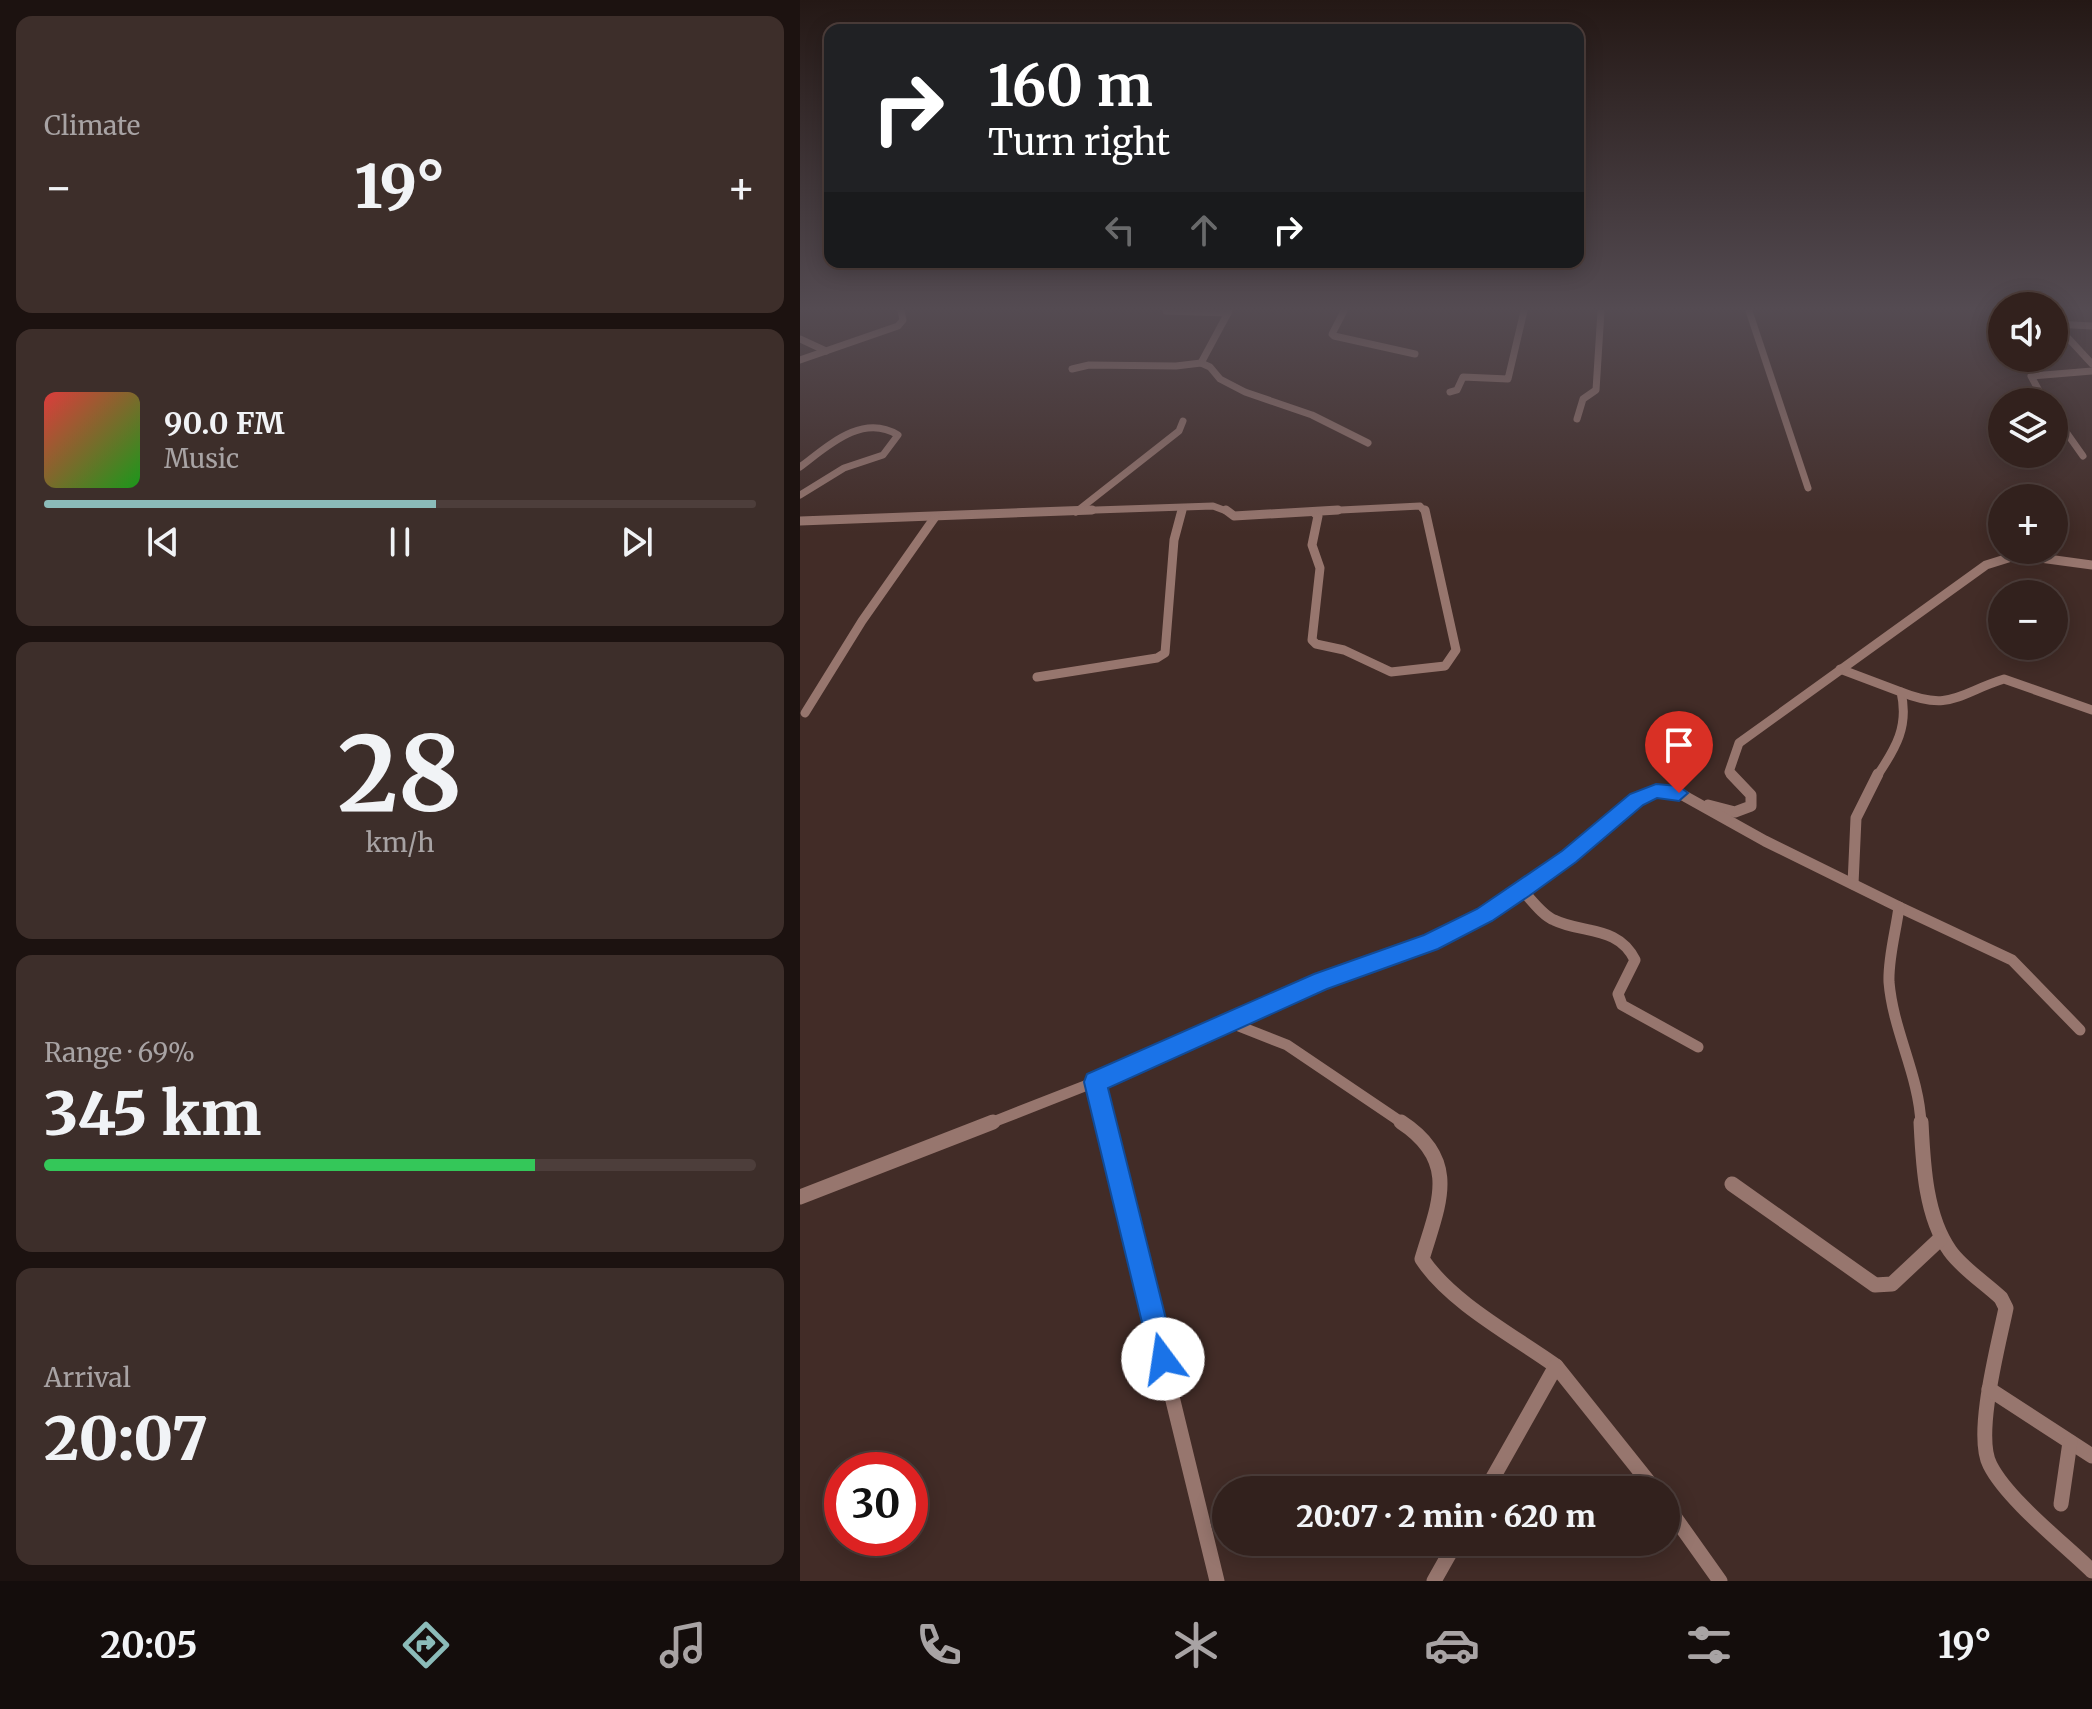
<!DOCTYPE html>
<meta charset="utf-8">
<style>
:root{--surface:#32211d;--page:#3d2e2a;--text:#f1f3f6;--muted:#a8a3a4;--line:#4d3e3b;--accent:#8bbbb9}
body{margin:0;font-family:Merriweather,serif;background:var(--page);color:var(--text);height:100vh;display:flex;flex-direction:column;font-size:30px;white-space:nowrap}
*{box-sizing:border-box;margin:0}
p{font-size:26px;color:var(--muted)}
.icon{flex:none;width:44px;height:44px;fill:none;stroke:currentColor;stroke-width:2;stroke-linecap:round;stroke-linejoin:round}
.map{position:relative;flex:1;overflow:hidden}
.details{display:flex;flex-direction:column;gap:16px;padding:16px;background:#1c1210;width:800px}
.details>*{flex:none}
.hud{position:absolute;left:24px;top:24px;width:760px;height:244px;border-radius:16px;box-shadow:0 4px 20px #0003,0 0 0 2px var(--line);background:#202124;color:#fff;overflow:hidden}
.buttons{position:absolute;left:1188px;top:292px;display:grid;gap:16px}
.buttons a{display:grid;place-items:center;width:80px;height:80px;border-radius:50%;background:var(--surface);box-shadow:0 4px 20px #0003,0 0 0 2px var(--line);font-size:40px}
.speed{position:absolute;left:24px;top:1452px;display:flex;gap:16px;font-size:40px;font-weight:700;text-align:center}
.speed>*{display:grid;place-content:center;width:104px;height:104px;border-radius:50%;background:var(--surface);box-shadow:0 4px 20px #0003,0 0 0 2px var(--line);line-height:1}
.speed .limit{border:12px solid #d22;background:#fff;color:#111}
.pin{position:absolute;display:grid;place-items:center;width:68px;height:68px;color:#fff;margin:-82px -34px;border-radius:50% 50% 50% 0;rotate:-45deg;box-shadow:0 0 8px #0007}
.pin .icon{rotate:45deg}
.me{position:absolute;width:88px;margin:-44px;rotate:346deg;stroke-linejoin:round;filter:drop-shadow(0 0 6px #0008)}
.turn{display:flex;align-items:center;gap:28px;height:168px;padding:0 32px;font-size:36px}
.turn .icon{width:104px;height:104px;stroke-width:2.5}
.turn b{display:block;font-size:56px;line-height:68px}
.lanes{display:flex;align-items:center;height:76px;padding:0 32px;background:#0003;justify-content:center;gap:40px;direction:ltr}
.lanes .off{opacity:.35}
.big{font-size:60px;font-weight:800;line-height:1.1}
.details .tile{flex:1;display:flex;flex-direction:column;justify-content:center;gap:12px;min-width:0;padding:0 28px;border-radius:16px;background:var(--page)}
.details .dial{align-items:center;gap:0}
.dial b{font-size:104px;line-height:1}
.song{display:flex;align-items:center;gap:24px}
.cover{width:96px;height:96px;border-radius:12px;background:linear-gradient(135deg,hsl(0 70% 55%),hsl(120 70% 35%))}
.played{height:8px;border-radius:4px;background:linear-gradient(90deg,var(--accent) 55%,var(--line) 55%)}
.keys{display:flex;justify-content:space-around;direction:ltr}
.heat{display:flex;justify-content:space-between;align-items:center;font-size:44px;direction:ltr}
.charge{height:12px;border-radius:6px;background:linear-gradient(90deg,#34c759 69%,var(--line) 0)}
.trip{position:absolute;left:412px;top:1476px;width:468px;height:80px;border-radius:40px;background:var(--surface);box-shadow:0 4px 20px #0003,0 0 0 2px var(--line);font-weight:800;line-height:80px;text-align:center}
.tab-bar{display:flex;height:128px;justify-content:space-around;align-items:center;background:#140d0c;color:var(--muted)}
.tab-bar .icon{width:56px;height:56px}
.tab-bar .selected{color:var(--accent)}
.tab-bar b{font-size:36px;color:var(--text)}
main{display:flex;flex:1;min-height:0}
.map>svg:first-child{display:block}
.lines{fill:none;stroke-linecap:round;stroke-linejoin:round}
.minor-far3{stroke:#97766e;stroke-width:7}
.minor-far2{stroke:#97766e;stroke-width:9}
.minor-far1{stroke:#97766e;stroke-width:11}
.minor{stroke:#97766e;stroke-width:15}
.route{fill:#1a73e8;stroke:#114b97;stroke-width:2}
</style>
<main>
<section class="details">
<div class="tile"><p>Climate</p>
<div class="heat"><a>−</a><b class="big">19°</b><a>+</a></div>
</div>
<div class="tile">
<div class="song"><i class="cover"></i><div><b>90.0 FM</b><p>Music</p></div></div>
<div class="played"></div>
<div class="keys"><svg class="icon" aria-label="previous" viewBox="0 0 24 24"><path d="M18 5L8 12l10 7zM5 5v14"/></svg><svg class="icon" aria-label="pause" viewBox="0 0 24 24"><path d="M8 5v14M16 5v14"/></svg><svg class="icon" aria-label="next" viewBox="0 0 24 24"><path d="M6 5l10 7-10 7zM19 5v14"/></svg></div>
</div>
<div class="tile dial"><b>28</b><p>km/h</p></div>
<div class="tile"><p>Range · 69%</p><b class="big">345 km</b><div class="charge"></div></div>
<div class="tile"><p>Arrival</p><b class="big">20:07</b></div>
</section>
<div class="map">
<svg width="1292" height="1581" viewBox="0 0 1292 1581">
<rect width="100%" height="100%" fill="#422c27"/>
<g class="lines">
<!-- minor-far3 -->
<g class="minor-far3">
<polyline points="366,311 428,313"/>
<polyline points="544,311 532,334 534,336 615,354"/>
<polyline points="949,311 1008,488"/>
<polyline points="1255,324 1292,326"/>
<polyline points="1256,325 1292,364"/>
<polyline points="0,339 26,351"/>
<polyline points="0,360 98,326 103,320 101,311"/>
<polyline points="401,363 429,311"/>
<polyline points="272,369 289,365 376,366 401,363 410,367 420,379 445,392 512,415 568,443"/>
<polyline points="650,392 657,390 663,377 708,379 724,311"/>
<polyline points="1245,402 1231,376 1292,371"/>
<polyline points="1254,415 1283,456"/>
<polyline points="777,419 783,399 796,390 801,311"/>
<path d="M0,467C28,446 62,413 98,435L83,455L44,468L0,495"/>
<polyline points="237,512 413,506 429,512"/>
<polyline points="276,512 379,431 383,421"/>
<polyline points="382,512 383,508"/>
<polyline points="501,512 620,506 625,512"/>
</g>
<!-- minor-far2 -->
<g class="minor-far2">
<polyline points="426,510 434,516 538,510"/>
<polyline points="514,512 518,516 512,545 520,568 512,640 516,644 544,650 591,672 645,666 656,650 625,510"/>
<polyline points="0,521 292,510"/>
<path d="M1040,669L1101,692C1109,726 1096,748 1077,776"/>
<polyline points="237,677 357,658 365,653 374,540 382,510"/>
<path d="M1101,692C1151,712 1159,693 1204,679L1292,710"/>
<polyline points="5,713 62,621 135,517"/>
<polyline points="933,776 929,772 939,743 1186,565 1218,555 1292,565"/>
</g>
<!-- minor-far1 -->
<g class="minor-far1">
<polyline points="908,805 935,812 951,806 951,795 931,774"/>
<polyline points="1053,884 1056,818 1078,774"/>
<path d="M722,890C731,899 742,915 754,920C782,934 818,925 835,960L818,994L822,1005L898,1047"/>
<polyline points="1099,907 1212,960 1280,1030"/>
<polyline points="431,1023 487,1045 604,1124"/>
<polyline points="295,1082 305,1124"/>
<path d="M188,1124L295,1082L521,981L630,942L685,915L769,857L836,799L856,791L879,793L965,841L1099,907C1096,931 1088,958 1089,982C1093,1031 1119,1075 1121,1124"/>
</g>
<!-- minor -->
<g class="minor">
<polyline points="305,1122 417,1581"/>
<path d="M601,1122C661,1161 638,1205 622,1259C650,1302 714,1336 756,1366"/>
<path d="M1121,1122C1123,1162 1125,1216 1150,1251C1162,1268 1185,1283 1201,1298L1206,1308C1199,1343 1174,1435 1190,1465C1207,1499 1263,1543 1292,1571"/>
<polyline points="932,1184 1075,1285 1092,1284 1140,1239"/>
<polyline points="0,1197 193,1122"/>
<polyline points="1189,1389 1292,1456"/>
<polyline points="686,1490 756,1366 855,1490"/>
<polyline points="1261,1504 1270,1442"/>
<polyline points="866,1505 920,1581"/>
<polyline points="634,1581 656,1542"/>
</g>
</g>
<!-- sky -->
<linearGradient id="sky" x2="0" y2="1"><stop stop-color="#241815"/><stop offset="0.58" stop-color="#544b52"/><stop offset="1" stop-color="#544b52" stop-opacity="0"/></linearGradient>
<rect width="1292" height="533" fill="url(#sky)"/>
<!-- route -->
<polygon class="route" points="856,784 879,786 888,793 879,801 857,798 843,805 776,862 729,896 692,921 638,949 527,989 308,1088 376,1359 372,1368 363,1372 353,1368 284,1082 287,1074 514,974 624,935 677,909 762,851 830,794"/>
</svg>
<div class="buttons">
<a><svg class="icon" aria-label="sound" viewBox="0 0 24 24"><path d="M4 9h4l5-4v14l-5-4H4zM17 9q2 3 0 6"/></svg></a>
<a><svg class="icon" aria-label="layers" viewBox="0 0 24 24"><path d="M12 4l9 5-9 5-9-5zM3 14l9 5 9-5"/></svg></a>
<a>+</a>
<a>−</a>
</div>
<div class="speed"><div class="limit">30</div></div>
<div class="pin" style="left:879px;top:793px;background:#d93025"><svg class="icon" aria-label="arrive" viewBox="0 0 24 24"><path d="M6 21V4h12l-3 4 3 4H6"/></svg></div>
<svg class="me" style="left:363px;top:1359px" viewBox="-20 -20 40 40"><circle r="19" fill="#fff"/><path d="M0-13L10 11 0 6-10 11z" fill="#1a73e8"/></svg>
<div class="trip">20:07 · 2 min · 620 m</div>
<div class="hud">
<div class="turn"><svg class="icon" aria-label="right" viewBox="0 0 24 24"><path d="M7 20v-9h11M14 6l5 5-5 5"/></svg><div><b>160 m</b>Turn right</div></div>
<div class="lanes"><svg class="icon off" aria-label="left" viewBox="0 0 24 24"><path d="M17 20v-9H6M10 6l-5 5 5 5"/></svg><svg class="icon off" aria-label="ahead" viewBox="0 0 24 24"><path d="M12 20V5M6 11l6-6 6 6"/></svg><svg class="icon" aria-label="right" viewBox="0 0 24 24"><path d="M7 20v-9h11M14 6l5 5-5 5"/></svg></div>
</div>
</div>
</main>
<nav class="tab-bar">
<b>20:05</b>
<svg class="icon selected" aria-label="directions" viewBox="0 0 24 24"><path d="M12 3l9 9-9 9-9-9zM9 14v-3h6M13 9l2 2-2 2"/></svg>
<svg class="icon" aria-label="music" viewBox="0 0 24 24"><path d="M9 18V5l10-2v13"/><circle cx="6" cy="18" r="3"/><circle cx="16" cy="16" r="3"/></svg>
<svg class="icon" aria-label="phone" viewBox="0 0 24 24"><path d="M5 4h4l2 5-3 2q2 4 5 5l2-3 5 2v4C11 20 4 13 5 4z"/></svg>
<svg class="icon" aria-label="climate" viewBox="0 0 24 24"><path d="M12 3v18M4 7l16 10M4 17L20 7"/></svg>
<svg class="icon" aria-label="car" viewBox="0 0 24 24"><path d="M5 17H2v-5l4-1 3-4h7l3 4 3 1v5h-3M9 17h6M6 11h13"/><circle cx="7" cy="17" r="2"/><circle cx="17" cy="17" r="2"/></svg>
<svg class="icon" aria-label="filters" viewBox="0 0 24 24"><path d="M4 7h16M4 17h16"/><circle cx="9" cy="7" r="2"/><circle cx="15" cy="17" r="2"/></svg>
<b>19°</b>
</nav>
